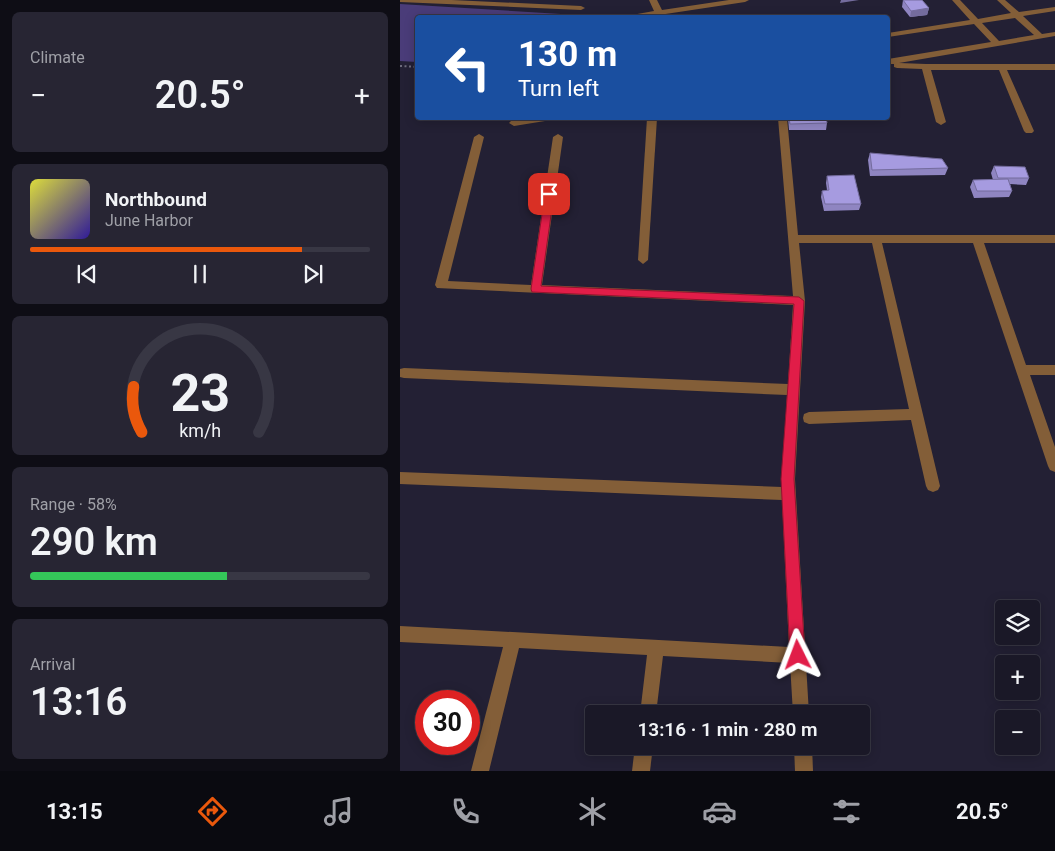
<!DOCTYPE html>
<meta charset="utf-8">
<style>
:root{--surface:#1a1827;--page:#272533;--text:#f1f3f6;--muted:#9fa0a7;--line:#383744;--accent:#ea580c}
body{margin:0;font-family:Roboto,sans-serif;background:var(--page);color:var(--text);height:100vh;display:flex;flex-direction:column;font-size:19px;white-space:nowrap}
*{box-sizing:border-box;margin:0}
p{font-size:16px;color:var(--muted)}
.icon{flex:none;width:28px;height:28px;fill:none;stroke:currentColor;stroke-width:2;stroke-linecap:round;stroke-linejoin:round}
.map{position:relative;flex:1;overflow:hidden}
.side{display:flex;flex-direction:column;gap:12px;padding:12px;background:#0e0d15;width:400px}
.side>*{flex:none}
.guide{position:absolute;left:15px;top:15px;width:475px;height:105px;border-radius:5px;box-shadow:0 2px 12px #0003,0 0 0 1px var(--line);background:#1a4fa0;color:#fff;overflow:hidden}
.fabs{position:absolute;left:595px;top:600px;display:grid;gap:10px}
.fabs a{display:grid;place-items:center;width:45px;height:45px;border-radius:5px;background:var(--surface);box-shadow:0 2px 12px #0003,0 0 0 1px var(--line);font-size:25px}
.speed{position:absolute;left:15px;top:690px;display:flex;gap:10px;font-size:25px;font-weight:700;text-align:center}
.speed>*{display:grid;place-content:center;width:65px;height:65px;border-radius:50%;background:var(--surface);box-shadow:0 2px 12px #0003,0 0 0 1px var(--line);line-height:1}
.speed .limit{border:8px solid #d22;background:#fff;color:#111}
.pin{position:absolute;display:grid;place-items:center;width:42px;height:42px;color:#fff;margin:-21px;border-radius:10px;box-shadow:0 2px 8px #0006}
.me{position:absolute;width:55px;margin:-28px;rotate:357deg;stroke-linejoin:round;filter:drop-shadow(0 0 4px #0008)}
.turn{display:flex;align-items:center;gap:18px;height:105px;padding:0 20px;font-size:22px}
.turn .icon{width:65px;height:65px;stroke-width:2.5}
.turn b{display:block;font-size:35px;line-height:42px}
.big{font-size:38px;font-weight:600;line-height:1.1}
.side .tile{flex:1;display:flex;flex-direction:column;justify-content:center;gap:8px;min-width:0;padding:0 18px;border-radius:8px;background:var(--page)}
.side .dial{align-items:center;gap:0}
.dial svg{height:130px;overflow:visible;fill:none;stroke:var(--line);stroke-width:7;stroke-linecap:round;text-anchor:middle}
.dial text{fill:var(--text);stroke:none}
.song{display:flex;align-items:center;gap:15px}
.cover{width:60px;height:60px;border-radius:8px;background:linear-gradient(135deg,hsl(60 70% 55%),hsl(250 70% 35%))}
.played{height:5px;border-radius:2px;background:linear-gradient(90deg,var(--accent) 80%,var(--line) 80%)}
.keys{display:flex;justify-content:space-around;direction:ltr}
.heat{display:flex;justify-content:space-between;align-items:center;font-size:28px;direction:ltr}
.charge{height:8px;border-radius:4px;background:linear-gradient(90deg,#34c759 58%,var(--line) 0)}
.trip{position:absolute;left:185px;top:705px;width:285px;height:50px;border-radius:5px;background:var(--surface);box-shadow:0 2px 12px #0003,0 0 0 1px var(--line);font-weight:600;line-height:50px;text-align:center}
.dock{display:flex;height:80px;justify-content:space-around;align-items:center;background:#0a0a10;color:var(--muted)}
.dock .icon{width:35px;height:35px}
.dock .on{color:var(--accent)}
.dock b{font-size:22px;color:var(--text)}
main{display:flex;flex:1;min-height:0}
.map>svg:first-child{display:block}
.forest{fill:#4a3c79}
.lines{fill:none;stroke-linecap:round;stroke-linejoin:round}
.path{stroke:#6e6c7d;stroke-width:2;stroke-dasharray:2 2.5;stroke-linecap:butt}
.minor{fill:#835e38;fill-rule:evenodd}
.wall{fill:#8f85c1}
.shaded-wall{fill:#746c9d}
.building{fill:#a69be0;stroke:#746c9d}
.route{fill:#e11d48;stroke:#92132f}
</style>
<main>
<section class="side">
<div class="tile"><p>Climate</p>
<div class="heat"><a>−</a><b class="big">20.5°</b><a>+</a></div>
</div>
<div class="tile">
<div class="song"><i class="cover"></i><div><b>Northbound</b><p>June Harbor</p></div></div>
<div class="played"></div>
<div class="keys"><svg class="icon" aria-label="previous" viewBox="0 0 24 24"><path d="M18 5L8 12l10 7zM5 5v14"/></svg><svg class="icon" aria-label="pause" viewBox="0 0 24 24"><path d="M8 5v14M16 5v14"/></svg><svg class="icon" aria-label="next" viewBox="0 0 24 24"><path d="M6 5l10 7-10 7zM19 5v14"/></svg></div>
</div>
<div class="tile dial"><svg viewBox="0 0 100 80">
<path d="M14 69A42 42 0 1 1 86 69"/>
<path d="M14 69A42 42 0 0 1 9 41" stroke="#ea580c"/>
<text x="50" y="56" font-size="32" font-weight="700">23</text>
<text x="50" y="72" font-size="11">km/h</text>
</svg></div>
<div class="tile"><p>Range · 58%</p><b class="big">290 km</b><div class="charge"></div></div>
<div class="tile"><p>Arrival</p><b class="big">13:16</b></div>
</section>
<div class="map">
<svg width="655" height="771" viewBox="0 0 655 771">
<rect width="100%" height="100%" fill="#232034"/>
<!-- forest -->
<polygon class="forest" points="0,4 161,14 159,18 18,18 17,62 0,61"/>
<g class="lines">
<!-- path -->
<polyline class="path" points="0,66 18,67"/>
<!-- minor -->
<g class="minor">
<polygon points="0,0 52,0 181,6 185,8 181,10 0,2"/>
<polygon points="249,0 257,0 262,10 329,0 349,0 345,2 239,18 215,18 254,11"/>
<path d="M552,0H560L578,19L611,13L597,0H605L619,12L655,7V11L623,16L642,34L655,32V36L499,63L526,64H655V70H607L634,131L632,133H626L624,131L599,70H531L546,122L541,125L536,122L522,69L497,68L494,67V64H488V59L591,42L574,24L488,37V33L570,20ZM615,18L634,35L599,41L582,23Z"/>
<polygon points="131,118 150,118 145,121 114,126 109,123 111,121"/>
<polygon points="247,118 257,118 248,260 243,264 238,260"/>
<polygon points="378,118 387,118 398,235 655,235 655,243 584,243 626,365 655,365 655,375 630,375 655,447 655,472 650,470 648,466 573,243 482,243 540,486 538,490 533,492 528,490 526,486 511,420 409,424 404,422 403,418 404,414 409,412 509,409 472,243 399,243 405,301 395,479 409,714 393,714 390,663 263,656 256,714 240,714 247,655 119,648 89,771 71,771 103,647 0,642 0,626 389,647 382,500 0,484 0,472 382,487 387,395 4,378 0,377 0,369 4,368 388,384 393,305 37,288 35,285 74,137 79,134 84,137 48,281 131,285 153,137 158,134 163,137 142,285 393,296"/>
<polygon points="235,746 253,746 250,771 232,771"/>
<polygon points="394,746 412,746 413,771 395,771"/>
</g>
</g>
<!-- wall -->
<g class="wall">
<polygon points="503,0 529,8 527,15 510,17 502,7"/>
<polygon points="388,118 426,118 427,123 426,130 389,130"/>
<polygon points="470,153 548,168 545,175 470,176 468,160"/>
<polygon points="594,166 629,178 626,185 610,184 612,191 609,197 574,198 570,187 573,180 593,180 591,173"/>
<polygon points="427,176 461,204 459,210 424,211 421,197 422,191 427,190 426,183"/>
</g>
<!-- shaded-wall -->
<g class="shaded-wall">
<polygon points="441,0 459,0 440,3"/>
<polygon points="529,8 527,15 510,17 511,11"/>
</g>
<!-- building -->
<g class="building">
<polygon points="503,0 522,0 529,8 511,11"/>
<polygon points="389,118 426,118 427,123 390,124"/>
<polygon points="470,153 542,159 548,168 472,170"/>
<polygon points="594,166 625,167 629,178 598,178"/>
<polygon points="454,175 461,204 425,204 422,191 429,190 427,176"/>
<polygon points="608,179 612,191 577,191 573,180"/>
</g>
<!-- route -->
<polygon class="route" points="149,191 154,194 141,286 399,297 404,301 394,479 405,655 403,660 398,662 393,660 390,655 381,479 394,304 132,292 131,289 145,194"/>
</svg>
<div class="fabs">
<a><svg class="icon" aria-label="layers" viewBox="0 0 24 24"><path d="M12 4l9 5-9 5-9-5zM3 14l9 5 9-5"/></svg></a>
<a>+</a>
<a>−</a>
</div>
<div class="speed"><div class="limit">30</div></div>
<div class="pin" style="left:149px;top:194px;background:#d93025"><svg class="icon" aria-label="arrive" viewBox="0 0 24 24"><path d="M6 21V4h12l-3 4 3 4H6"/></svg></div>
<svg class="me" style="left:398px;top:655px" viewBox="-20 -20 40 40"><path d="M0-17L14 15 0 8-14 15z" fill="#e11d48" stroke="#fff" stroke-width="4"/></svg>
<div class="trip">13:16 · 1 min · 280 m</div>
<div class="guide">
<div class="turn"><svg class="icon" aria-label="left" viewBox="0 0 24 24"><path d="M17 20v-9H6M10 6l-5 5 5 5"/></svg><div><b>130 m</b>Turn left</div></div>
</div>
</div>
</main>
<nav class="dock">
<b>13:15</b>
<svg class="icon on" aria-label="directions" viewBox="0 0 24 24"><path d="M12 3l9 9-9 9-9-9zM9 14v-3h6M13 9l2 2-2 2"/></svg>
<svg class="icon" aria-label="music" viewBox="0 0 24 24"><path d="M9 18V5l10-2v13"/><circle cx="6" cy="18" r="3"/><circle cx="16" cy="16" r="3"/></svg>
<svg class="icon" aria-label="phone" viewBox="0 0 24 24"><path d="M5 4h4l2 5-3 2q2 4 5 5l2-3 5 2v4C11 20 4 13 5 4z"/></svg>
<svg class="icon" aria-label="climate" viewBox="0 0 24 24"><path d="M12 3v18M4 7l16 10M4 17L20 7"/></svg>
<svg class="icon" aria-label="car" viewBox="0 0 24 24"><path d="M5 17H2v-5l4-1 3-4h7l3 4 3 1v5h-3M9 17h6M6 11h13"/><circle cx="7" cy="17" r="2"/><circle cx="17" cy="17" r="2"/></svg>
<svg class="icon" aria-label="filters" viewBox="0 0 24 24"><path d="M4 7h16M4 17h16"/><circle cx="9" cy="7" r="2"/><circle cx="15" cy="17" r="2"/></svg>
<b>20.5°</b>
</nav>
